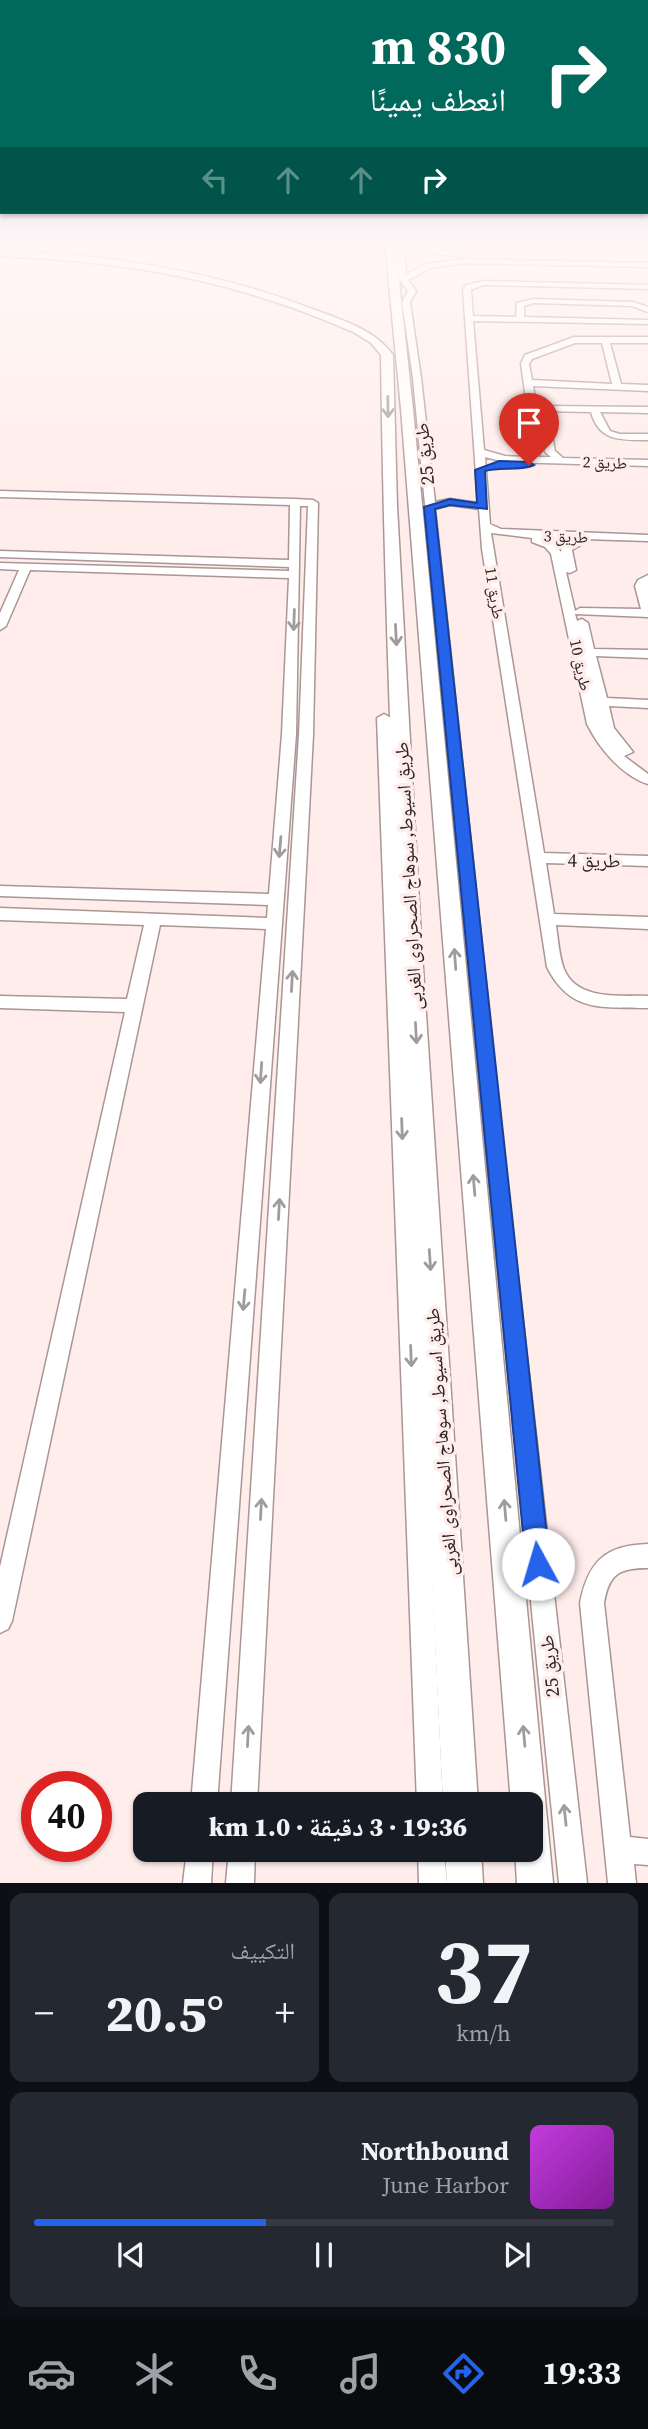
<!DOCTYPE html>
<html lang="ar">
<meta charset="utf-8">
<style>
:root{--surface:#171b24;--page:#242831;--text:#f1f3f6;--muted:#9ea1a6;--line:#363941;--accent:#2563eb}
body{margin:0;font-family:"Source Serif 4","Noto Naskh Arabic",serif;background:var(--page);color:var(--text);direction:rtl;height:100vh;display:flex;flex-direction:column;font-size:26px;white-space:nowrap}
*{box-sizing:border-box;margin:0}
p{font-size:23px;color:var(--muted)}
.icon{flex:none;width:38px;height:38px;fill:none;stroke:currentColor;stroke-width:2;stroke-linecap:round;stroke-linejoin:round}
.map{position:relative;height:1883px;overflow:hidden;direction:ltr}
.panel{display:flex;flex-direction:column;gap:10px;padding:10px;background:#0d0f14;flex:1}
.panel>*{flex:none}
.banner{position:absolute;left:0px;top:0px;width:649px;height:214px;box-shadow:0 2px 5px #0004;direction:rtl;background:#00695c;color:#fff;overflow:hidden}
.speed{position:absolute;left:21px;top:1771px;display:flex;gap:14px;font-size:35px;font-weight:700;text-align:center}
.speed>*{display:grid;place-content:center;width:91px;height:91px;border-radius:50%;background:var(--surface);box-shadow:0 2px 5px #0004;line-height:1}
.speed .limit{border:10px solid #d22;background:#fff;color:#111}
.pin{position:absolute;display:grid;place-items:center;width:60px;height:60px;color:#fff;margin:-72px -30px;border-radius:50% 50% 50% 0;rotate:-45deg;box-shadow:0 0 7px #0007}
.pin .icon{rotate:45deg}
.me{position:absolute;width:77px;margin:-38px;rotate:354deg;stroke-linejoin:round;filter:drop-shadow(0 0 5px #0008)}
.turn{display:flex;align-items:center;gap:24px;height:147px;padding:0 28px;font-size:32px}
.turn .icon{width:91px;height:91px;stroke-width:2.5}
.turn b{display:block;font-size:49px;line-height:60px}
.lanes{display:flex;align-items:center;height:66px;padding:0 28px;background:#0003;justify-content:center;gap:35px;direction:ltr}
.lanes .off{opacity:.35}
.big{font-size:52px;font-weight:800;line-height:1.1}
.panel .tile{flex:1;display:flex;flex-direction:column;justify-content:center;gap:10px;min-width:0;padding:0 24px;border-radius:14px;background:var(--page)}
.panel .dial{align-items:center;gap:0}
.dial b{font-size:91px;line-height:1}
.song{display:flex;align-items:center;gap:21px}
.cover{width:84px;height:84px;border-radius:10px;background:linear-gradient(135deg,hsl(290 70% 55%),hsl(290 70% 35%))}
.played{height:7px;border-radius:4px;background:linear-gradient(90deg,var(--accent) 40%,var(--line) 40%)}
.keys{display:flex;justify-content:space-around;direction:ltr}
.heat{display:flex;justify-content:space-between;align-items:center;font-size:38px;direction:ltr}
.panel .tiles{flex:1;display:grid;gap:10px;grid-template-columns:1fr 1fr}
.tile:last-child{grid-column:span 2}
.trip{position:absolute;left:133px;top:1792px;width:410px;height:70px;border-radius:14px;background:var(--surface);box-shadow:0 2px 5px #0004;font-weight:800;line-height:70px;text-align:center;direction:rtl}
.tabs{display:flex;height:112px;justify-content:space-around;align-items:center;background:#090b0e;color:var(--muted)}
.tabs .icon{width:49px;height:49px}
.tabs .on{color:var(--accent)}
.tabs b{font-size:32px;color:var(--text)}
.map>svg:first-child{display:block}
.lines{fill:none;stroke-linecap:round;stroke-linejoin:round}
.minor-casing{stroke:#aa9694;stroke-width:3}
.major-casing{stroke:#aa9694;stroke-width:3}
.minor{fill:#fff;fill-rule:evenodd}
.major{fill:#fff;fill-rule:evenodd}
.oneway{stroke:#a09c9c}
.route{fill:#2563eb;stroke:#184099;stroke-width:2}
.labels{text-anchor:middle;stroke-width:7;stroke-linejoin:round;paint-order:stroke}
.far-street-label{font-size:16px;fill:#2c2424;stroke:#ffedeb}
.street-label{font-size:19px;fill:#2c2424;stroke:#ffedeb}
</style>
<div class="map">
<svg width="648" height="1883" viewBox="0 0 648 1883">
<rect width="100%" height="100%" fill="#ffedeb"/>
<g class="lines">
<defs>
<g id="minor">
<path d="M396,243H412L464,255L460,257L425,252L404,245L406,274L426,264L465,259L648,263V267L465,263L431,268L408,280L416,291L410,302L421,378L435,502L450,499L478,503L463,290L466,285L483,281L648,285V289L483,285L471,290L473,316L516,317L517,303L534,299L633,302L648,307V312L632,306L534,303L524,306V317L648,320V324L473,321L484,450L505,456L528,457L533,448L521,364L525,355L574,337H648V343H610L621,384L648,385V391L533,386L543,448L538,457H551L545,452L541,430L546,427L551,430L555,451L563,458L648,460V466L505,462L485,457L490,524L501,529L648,535V541L584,539V543L572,550L576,570L570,573L566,572L575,611L580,608L641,609L635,586L638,580L648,575V617L575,614L577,621L582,619L588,623L594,649L648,650V658L596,656L607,698L648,700V708L609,706L614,728L633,752L624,756L648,774V784C622,776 599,748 587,724L551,554L545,547L532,542V538L491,533L544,853L648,856V866L546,863L554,914L648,917V929L556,925C558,939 559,956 564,969C577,1001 620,995 648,996V1008C602,1007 570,1013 547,967L482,549L479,509L450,505L435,509L508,1190L587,1883H559L490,1190L413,378L402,302L408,291L399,279ZM575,343H602L612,384L532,380L529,364L532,359ZM541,538L576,539L562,547L561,552L553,543Z"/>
<path d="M543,406L648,407V413L600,412L610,431L620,434H648V440C622,440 599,442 591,412L540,411L538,409Z"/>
<polygon points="0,491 295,499 313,500 318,503 313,735 257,1804 231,1804 299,735 308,506 300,506 296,734 217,1804 191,1804 266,929 160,925 12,1621 8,1629 0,1633 0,1567 125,1012 0,1008 0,996 127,999 144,925 0,920 0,908 267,918 268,905 0,896 0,886 269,894 282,734 289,578 30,570 6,626 0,630 0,613 19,570 0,569 0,563 289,571 289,567 0,557 0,551 289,560 290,505 0,497"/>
<polygon points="384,714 391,718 443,1804 417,1804 377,718"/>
<path d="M648,1544V1568C619,1568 609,1574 604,1603L630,1837L648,1839V1865L634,1864L636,1883H608L580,1603C588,1562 605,1545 648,1544Z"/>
<polygon points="187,1850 213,1850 211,1883 183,1883"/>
<polygon points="229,1850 255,1850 254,1883 226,1883"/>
<polygon points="418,1850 444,1850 447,1883 419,1883"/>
</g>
<g id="major">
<polygon points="385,243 395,243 413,409 553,1883 517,1883 515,1850 530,1850 530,1804 511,1804 401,409"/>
<path d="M0,250C109,255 213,270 315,310C344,321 374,329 393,355L397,506L421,938L478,1804H443C420,1321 387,838 381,355L371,343L355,333C237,280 129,262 0,256Z"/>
<polygon points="445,1850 481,1850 483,1883 447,1883"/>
</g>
</defs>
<!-- minor casing -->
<use href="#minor" class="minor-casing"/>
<!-- major casing -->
<use href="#major" class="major-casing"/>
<!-- minor -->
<use href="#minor" class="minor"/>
<!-- major -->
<use href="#major" class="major"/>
</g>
<!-- one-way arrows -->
<defs><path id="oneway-shaft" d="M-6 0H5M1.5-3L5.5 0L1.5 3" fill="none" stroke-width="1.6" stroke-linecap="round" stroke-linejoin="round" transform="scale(1.75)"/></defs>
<g class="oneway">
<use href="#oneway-shaft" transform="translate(388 407) rotate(89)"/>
<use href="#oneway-shaft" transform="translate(294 620) rotate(92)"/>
<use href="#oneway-shaft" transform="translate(396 635) rotate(87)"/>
<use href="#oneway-shaft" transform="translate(280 847) rotate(95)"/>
<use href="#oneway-shaft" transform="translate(455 959) rotate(-94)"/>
<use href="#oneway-shaft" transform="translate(292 981) rotate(-87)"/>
<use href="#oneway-shaft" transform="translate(416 1033) rotate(87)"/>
<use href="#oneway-shaft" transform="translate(261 1073) rotate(94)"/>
<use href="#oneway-shaft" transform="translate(402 1129) rotate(88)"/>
<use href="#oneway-shaft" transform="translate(474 1185) rotate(-95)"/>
<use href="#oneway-shaft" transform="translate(279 1209) rotate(-87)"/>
<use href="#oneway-shaft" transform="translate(430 1260) rotate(86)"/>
<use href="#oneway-shaft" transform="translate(244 1300) rotate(95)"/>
<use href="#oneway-shaft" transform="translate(411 1356) rotate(88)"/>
<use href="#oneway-shaft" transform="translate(261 1509) rotate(-87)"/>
<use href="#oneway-shaft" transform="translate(505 1510) rotate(-95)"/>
<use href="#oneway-shaft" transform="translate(248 1736) rotate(-87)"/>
<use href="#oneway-shaft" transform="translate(524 1736) rotate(-95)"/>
<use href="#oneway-shaft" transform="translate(565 1815) rotate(-96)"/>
</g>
<!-- sky -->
<linearGradient id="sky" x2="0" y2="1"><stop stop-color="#acb4e5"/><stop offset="0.48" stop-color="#fff7f6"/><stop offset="1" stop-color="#fff7f6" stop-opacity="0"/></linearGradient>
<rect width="648" height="507" fill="url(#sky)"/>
<!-- route -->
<path class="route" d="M499,461L529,462L534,465C523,471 500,467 485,471L487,509L450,505L435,509L550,1564L546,1572L538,1576L529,1572L526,1564L424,507L450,499L477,503L475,470Z"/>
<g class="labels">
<!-- far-street labels -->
<g class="far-street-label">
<text transform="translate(605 462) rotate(2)" y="6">طريق 2</text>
<text transform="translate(566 536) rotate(2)" y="6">طريق 3</text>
<text transform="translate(495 593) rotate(81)" y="6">طريق 11</text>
<text transform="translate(581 665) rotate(78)" y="6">طريق 10</text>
</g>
<!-- street labels -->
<g class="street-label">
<text transform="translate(424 454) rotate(-96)" y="7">طريق 25</text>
<text transform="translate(594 860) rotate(1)" y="7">طريق 4</text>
<text transform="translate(408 876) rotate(-93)" y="7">طريق اسيوط, سوهاج الصحراوى الغربى</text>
<text transform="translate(441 1442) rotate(-94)" y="7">طريق اسيوط, سوهاج الصحراوى الغربى</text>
<text transform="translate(549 1666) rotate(-96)" y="7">طريق 25</text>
</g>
</g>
</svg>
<div class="speed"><div class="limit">40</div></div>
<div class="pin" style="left:529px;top:465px;background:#d93025"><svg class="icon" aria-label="arrive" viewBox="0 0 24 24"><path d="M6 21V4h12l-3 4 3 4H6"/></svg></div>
<svg class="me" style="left:538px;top:1564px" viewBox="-20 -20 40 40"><circle r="19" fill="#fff"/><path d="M0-13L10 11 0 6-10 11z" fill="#2563eb"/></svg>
<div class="trip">19:36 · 3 دقيقة · 1.0 km</div>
<div class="banner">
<div class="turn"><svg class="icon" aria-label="right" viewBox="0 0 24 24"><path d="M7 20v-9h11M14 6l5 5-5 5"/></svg><div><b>830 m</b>انعطف يمينًا</div></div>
<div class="lanes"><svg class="icon off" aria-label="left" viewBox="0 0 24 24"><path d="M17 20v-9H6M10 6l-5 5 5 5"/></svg><svg class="icon off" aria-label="ahead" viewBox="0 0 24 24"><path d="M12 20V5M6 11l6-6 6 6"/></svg><svg class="icon off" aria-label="ahead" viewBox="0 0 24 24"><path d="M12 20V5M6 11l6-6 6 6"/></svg><svg class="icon" aria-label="right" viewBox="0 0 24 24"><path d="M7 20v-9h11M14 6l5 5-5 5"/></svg></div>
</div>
</div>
<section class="panel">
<div class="tiles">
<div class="tile dial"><b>37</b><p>km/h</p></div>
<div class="tile"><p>التكييف</p>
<div class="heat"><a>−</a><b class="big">20.5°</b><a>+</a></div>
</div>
<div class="tile">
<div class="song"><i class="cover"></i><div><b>Northbound</b><p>June Harbor</p></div></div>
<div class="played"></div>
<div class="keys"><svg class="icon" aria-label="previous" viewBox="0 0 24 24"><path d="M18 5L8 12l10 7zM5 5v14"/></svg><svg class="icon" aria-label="pause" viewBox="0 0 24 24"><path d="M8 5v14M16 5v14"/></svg><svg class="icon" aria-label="next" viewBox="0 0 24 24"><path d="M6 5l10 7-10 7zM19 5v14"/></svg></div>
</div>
</div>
</section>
<nav class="tabs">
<b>19:33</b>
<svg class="icon on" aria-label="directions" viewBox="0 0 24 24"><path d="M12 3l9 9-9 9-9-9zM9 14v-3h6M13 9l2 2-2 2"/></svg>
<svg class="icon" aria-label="music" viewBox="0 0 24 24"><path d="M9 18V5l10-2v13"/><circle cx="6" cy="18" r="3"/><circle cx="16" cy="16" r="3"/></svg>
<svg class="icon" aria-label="phone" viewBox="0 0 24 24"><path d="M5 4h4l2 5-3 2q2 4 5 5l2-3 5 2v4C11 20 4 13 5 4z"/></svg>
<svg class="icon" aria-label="climate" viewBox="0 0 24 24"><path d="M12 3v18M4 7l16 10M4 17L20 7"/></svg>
<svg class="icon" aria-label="car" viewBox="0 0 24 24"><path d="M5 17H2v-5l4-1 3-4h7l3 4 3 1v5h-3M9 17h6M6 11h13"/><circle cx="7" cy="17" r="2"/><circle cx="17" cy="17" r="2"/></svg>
</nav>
